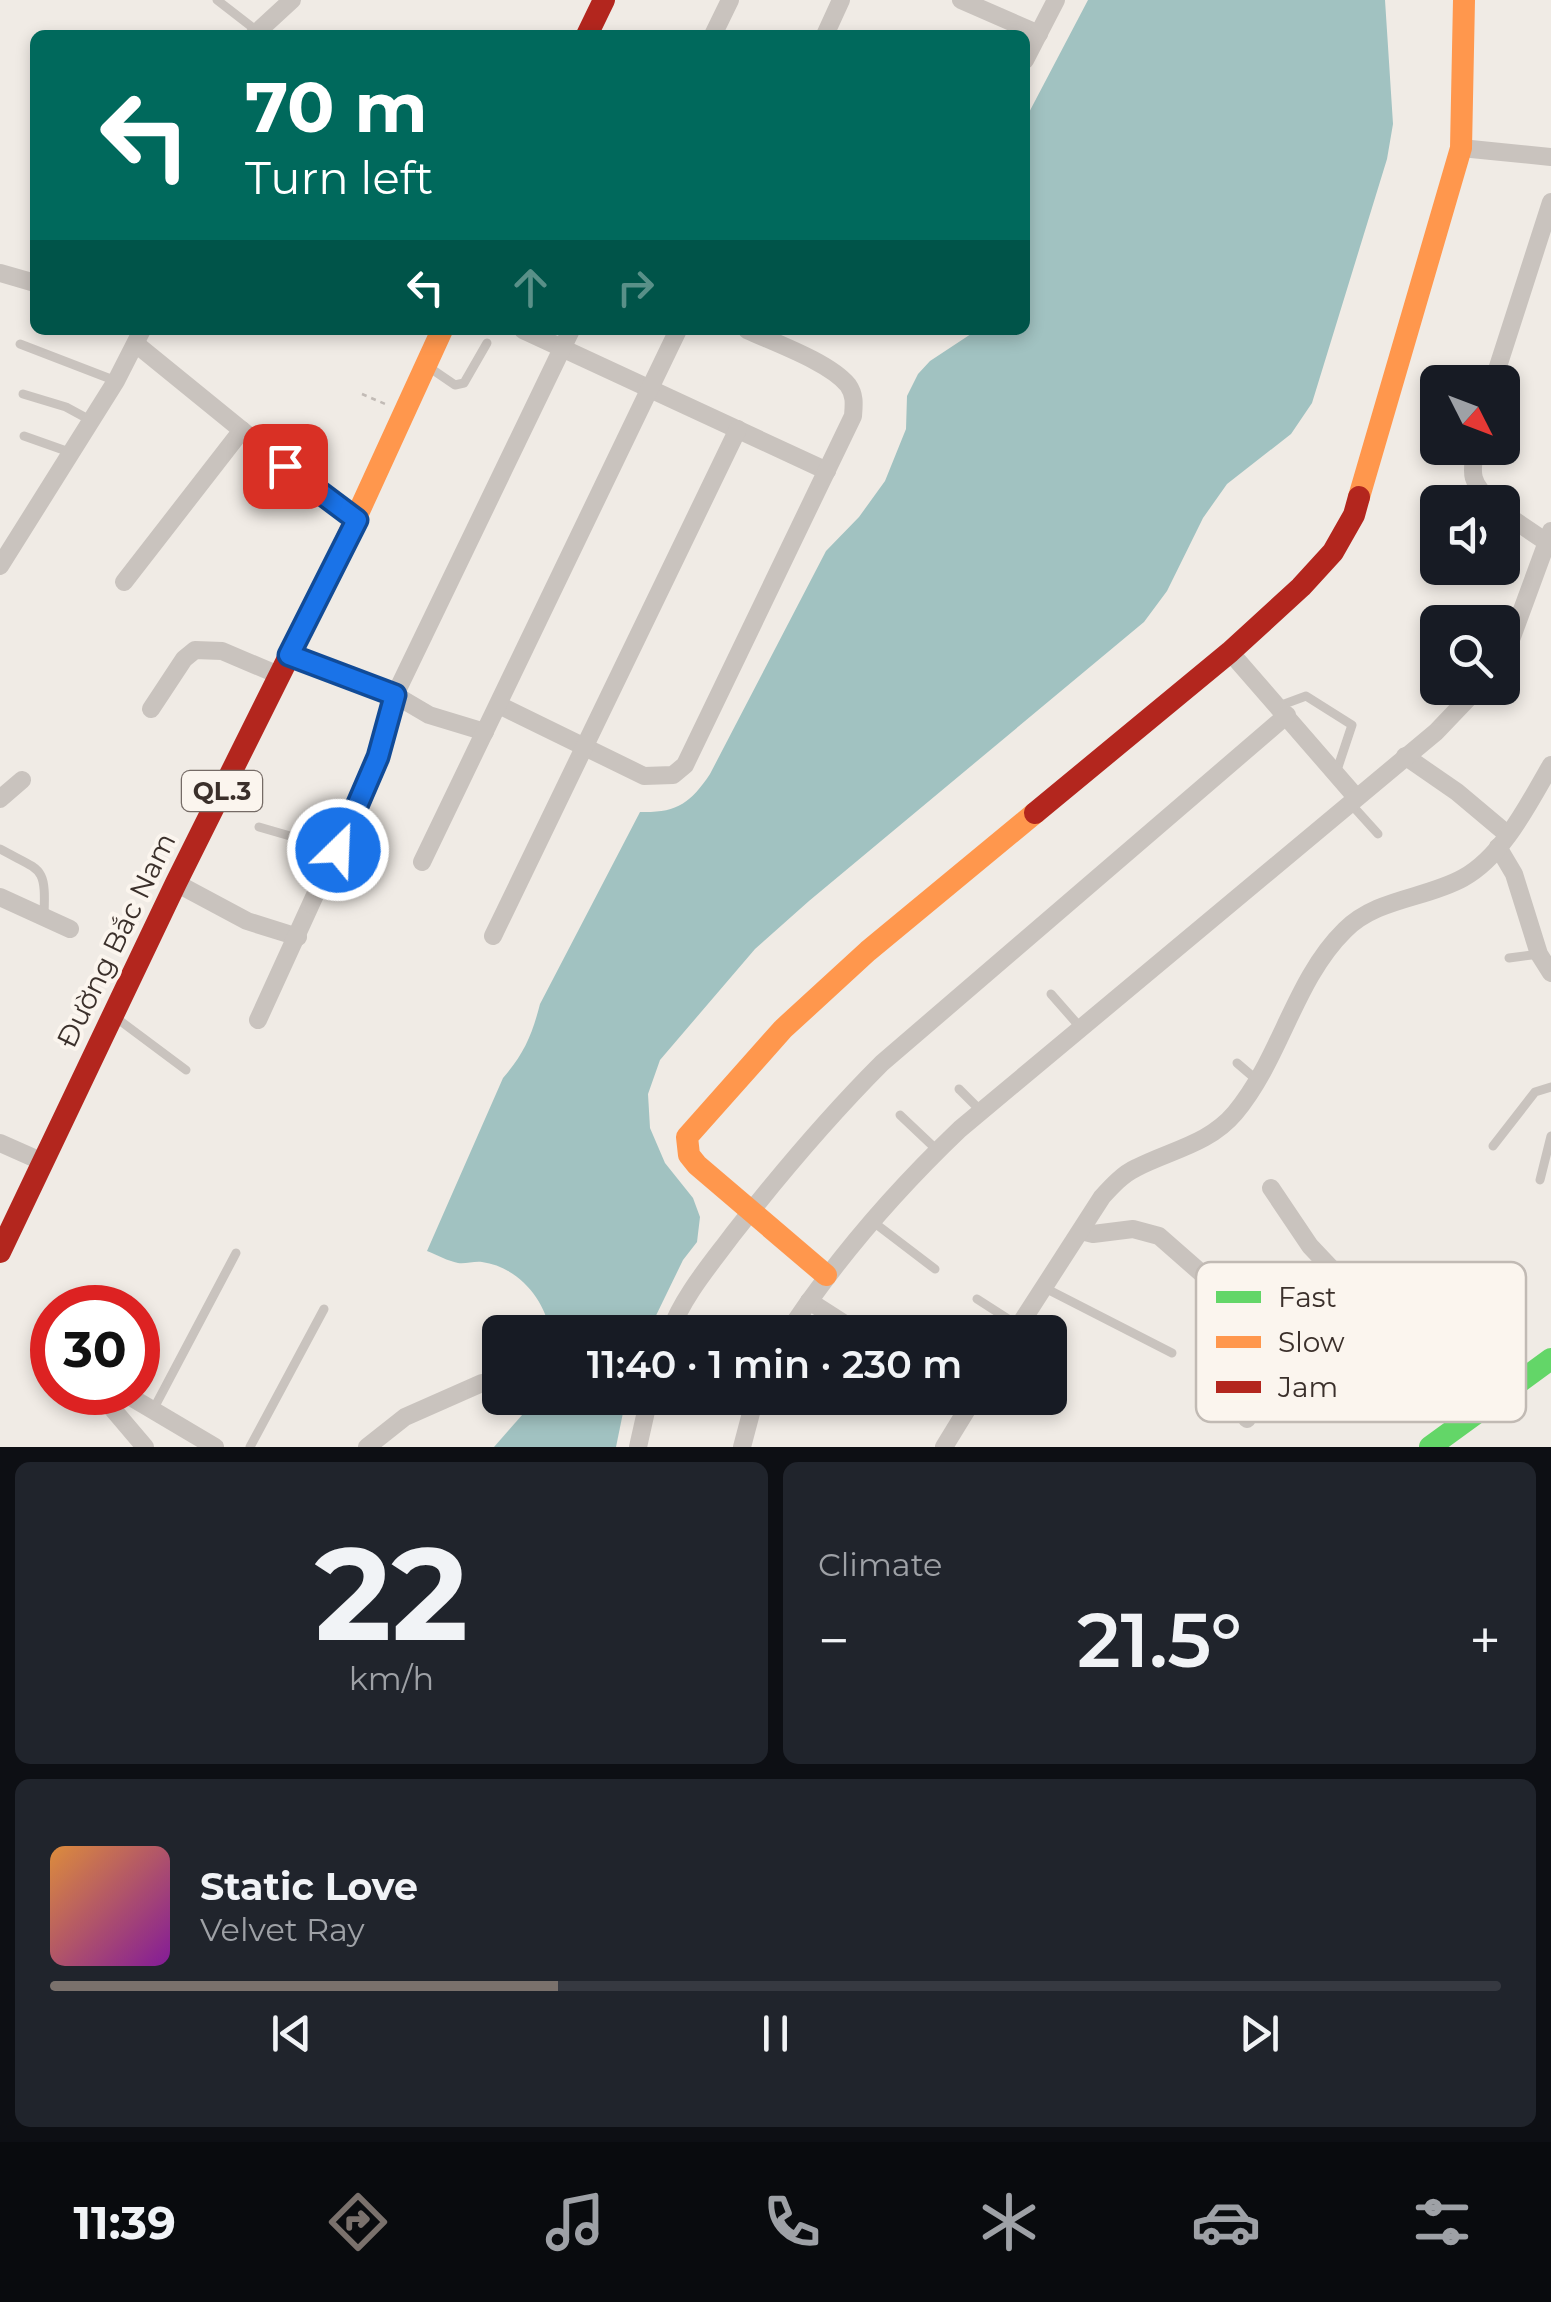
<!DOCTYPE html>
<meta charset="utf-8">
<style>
:root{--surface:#171b24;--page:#20242c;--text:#f1f3f6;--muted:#9ea1a6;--line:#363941;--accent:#7a716c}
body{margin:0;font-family:Montserrat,sans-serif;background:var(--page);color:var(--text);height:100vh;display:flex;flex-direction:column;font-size:38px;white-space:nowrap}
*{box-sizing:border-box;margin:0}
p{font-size:32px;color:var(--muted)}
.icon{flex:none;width:55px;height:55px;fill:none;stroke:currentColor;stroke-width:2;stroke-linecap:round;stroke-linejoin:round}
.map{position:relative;height:1447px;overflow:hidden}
.panel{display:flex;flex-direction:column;gap:15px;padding:15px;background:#0d0f14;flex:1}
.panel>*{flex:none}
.top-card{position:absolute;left:30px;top:30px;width:1000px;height:305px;border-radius:15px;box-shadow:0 5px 15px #0003;background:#00695c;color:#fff;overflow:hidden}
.needle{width:65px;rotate:132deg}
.tools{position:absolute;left:1420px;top:365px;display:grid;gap:20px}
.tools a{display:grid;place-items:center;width:100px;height:100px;border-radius:15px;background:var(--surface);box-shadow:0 5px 15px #0003;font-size:50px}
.speed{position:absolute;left:30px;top:1285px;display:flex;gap:20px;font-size:50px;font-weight:700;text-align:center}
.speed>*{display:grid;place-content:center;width:130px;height:130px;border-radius:50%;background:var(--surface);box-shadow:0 5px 15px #0003;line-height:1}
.speed .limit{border:15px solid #d22;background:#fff;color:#111}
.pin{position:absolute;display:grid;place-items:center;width:85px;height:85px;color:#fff;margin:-42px;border-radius:20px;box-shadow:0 5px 15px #0006}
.me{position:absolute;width:110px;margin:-55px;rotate:24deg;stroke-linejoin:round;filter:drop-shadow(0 0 8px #0008)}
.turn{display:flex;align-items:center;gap:35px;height:210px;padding:0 50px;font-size:45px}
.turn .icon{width:130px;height:130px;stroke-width:2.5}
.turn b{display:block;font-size:70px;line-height:85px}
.lanes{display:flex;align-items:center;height:95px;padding:0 50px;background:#0003;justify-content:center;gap:50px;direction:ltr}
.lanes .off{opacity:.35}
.big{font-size:75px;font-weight:600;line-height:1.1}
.panel .widget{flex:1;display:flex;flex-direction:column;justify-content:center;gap:15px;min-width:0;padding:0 35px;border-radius:15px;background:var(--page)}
.panel .dial{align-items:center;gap:0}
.dial b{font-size:130px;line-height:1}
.song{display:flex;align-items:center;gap:30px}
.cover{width:120px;height:120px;border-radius:15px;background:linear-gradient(135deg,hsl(30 70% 55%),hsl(290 70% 35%))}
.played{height:10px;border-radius:5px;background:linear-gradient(90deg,var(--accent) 35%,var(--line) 35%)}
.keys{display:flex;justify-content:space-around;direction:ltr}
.heat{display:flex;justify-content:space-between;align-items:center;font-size:55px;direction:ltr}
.panel .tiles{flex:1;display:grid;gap:15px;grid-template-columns:1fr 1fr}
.widget:last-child{grid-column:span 2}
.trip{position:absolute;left:482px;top:1315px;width:585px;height:100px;border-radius:15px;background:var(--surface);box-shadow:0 5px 15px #0003;font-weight:600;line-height:100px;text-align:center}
.menu{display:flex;height:160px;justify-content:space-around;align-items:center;background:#090b0e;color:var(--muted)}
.menu .icon{width:70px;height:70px}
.menu .on{color:var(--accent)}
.menu b{font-size:45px;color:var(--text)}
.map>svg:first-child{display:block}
.water{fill:#a1c2c1}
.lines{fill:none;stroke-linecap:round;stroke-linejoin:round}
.path{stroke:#c2bbb6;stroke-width:2.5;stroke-dasharray:5 5;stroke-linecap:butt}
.lane{stroke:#c9c3be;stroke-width:9}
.street{stroke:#c9c3be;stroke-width:18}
.fast{stroke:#63d668;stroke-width:22}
.slow{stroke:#ff974d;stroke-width:22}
.jam{stroke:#b3261e;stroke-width:22}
.route-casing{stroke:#114b97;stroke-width:25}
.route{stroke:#1a73e8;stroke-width:18}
.labels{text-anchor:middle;stroke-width:8;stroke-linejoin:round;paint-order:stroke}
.shield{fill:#fbf5ee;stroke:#756b66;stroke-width:2.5}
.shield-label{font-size:25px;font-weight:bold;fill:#3b302b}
.street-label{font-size:28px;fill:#3b302b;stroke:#fbf5ee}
.key{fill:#fbf5ee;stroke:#c1bab4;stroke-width:2.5}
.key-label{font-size:28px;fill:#3b302b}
</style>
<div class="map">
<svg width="1551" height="1447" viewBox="0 0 1551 1447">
<rect width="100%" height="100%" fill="#f0ebe5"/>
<!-- water -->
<g class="water">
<path d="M1088,0H1385L1393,124L1387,159L1312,403L1291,434L1227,484L1203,518L1167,591L1144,622L809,901L755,949L660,1060L648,1094L650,1128L665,1163L693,1198L700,1217L697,1242L683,1260L648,1332H550C545,1299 518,1267 482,1262C474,1261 466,1264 458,1263C448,1261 437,1255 427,1251L503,1078C524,1054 532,1035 540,1004L640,812C676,813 690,804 710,774L826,551L859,517L885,481L906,429L907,396L918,374L930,361L977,330H1025V120Z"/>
<polygon points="537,1398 626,1398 616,1447 494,1447"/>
</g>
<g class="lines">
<!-- path -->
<polyline class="path" points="362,394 385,404"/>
<!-- lane -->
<g class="lane">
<polyline points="217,0 257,31"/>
<polyline points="20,344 116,381"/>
<polyline points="433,370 455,385 464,383 487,343"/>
<polyline points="23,394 66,407 90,420"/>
<polyline points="24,436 72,453"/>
<polyline points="1279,706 1306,696 1352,725 1336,773"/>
<polyline points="1350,803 1378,834"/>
<polyline points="259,827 335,849"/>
<path d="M0,849C42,872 46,865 44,915"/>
<polyline points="1509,958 1539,954"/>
<polyline points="1051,994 1080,1027"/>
<polyline points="119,1020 186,1070"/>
<polyline points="1237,1063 1258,1081"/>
<polyline points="959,1089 980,1110"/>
<polyline points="900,1115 937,1150"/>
<polyline points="1493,1146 1535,1092 1551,1087"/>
<polyline points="1540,1180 1551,1136"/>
<polyline points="872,1221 935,1269"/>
<polyline points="1045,1288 1172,1353"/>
<polyline points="977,1299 1019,1326"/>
<polyline points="153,1410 236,1253"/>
<polyline points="250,1447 324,1309"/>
</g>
<!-- street -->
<g class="street">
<polyline points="961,0 1039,34"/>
<polyline points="254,35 292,0"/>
<polyline points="713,35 730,0"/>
<polyline points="825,35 841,0"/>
<polyline points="1025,60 1056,0"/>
<polyline points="1461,148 1551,157"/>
<polyline points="0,273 35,283"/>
<polyline points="523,330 827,471"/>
<polyline points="136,344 340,510 357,520"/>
<polyline points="1493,382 1551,202"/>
<path d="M1476,448C1470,474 1471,484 1492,502"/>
<polyline points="1502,512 1548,543"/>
<polyline points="0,566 116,381 142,330"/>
<polyline points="124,582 242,430"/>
<polyline points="1230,652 1356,797"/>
<polyline points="1502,654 1512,637 1551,531"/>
<polyline points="289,655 395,695 429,715 485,732"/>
<path d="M499,705L644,776L673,775L685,765L853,416C854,404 855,395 848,385C829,362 775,343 747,330"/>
<polyline points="151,709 184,659 195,650 222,651 281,676"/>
<polyline points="1405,756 1457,792 1507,834"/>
<polyline points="0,799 22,780"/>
<polyline points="1498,847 1514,874 1539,954 1551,973"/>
<polyline points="422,862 678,330"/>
<polyline points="176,883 247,921 298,937"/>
<polyline points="0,897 70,929"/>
<polyline points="493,936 738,429"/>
<polyline points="258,1020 378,757 395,695 571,330"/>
<polyline points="0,1143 43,1162"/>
<polyline points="1271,1188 1310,1246 1401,1342 1466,1421"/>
<path d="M1081,1231L1093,1234L1133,1229L1159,1236L1265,1329C1284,1353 1257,1394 1247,1419"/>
<polyline points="809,1301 848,1326 865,1332"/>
<path d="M670,1332C683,1296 710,1265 733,1234C780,1174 828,1117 882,1063L1287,715"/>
<path d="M788,1332C837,1258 895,1191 960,1129L1436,732L1478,688"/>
<path d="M1015,1332L1102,1197C1112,1186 1123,1174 1136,1168C1171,1150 1209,1144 1235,1113C1281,1058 1294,980 1345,930C1377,898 1425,899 1463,878C1503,856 1529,803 1551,765"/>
<polyline points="145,1447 111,1407 112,1397 119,1394 129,1396 215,1447"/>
<polyline points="367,1447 405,1417 482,1383"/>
<polyline points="638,1447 649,1398"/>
<polyline points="742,1447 755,1398"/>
<polyline points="944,1447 974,1398"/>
</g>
<!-- fast -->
<polyline class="fast" points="1430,1447 1551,1359"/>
<!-- slow -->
<g class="slow">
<polyline points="1359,497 1461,148 1464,0"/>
<polyline points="333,568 442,330"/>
<polyline points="826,1275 697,1165 689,1155 687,1137 783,1029 868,951 1035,813"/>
</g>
<!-- jam -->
<g class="jam">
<polyline points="587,35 604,0"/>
<polyline points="1035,813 1230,652 1301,587 1333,552 1354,515 1359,497"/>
<polyline points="0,1252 176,883 333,568"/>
</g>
</g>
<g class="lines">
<defs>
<polyline id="route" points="285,466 357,520 289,655 395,695 378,757 338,850"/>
</defs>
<!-- route casing -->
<use href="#route" class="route-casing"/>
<!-- route -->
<use href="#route" class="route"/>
</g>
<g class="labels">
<!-- shield labels -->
<rect class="shield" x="182" y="771" width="80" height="40" rx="8"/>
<g class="shield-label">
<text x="222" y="800">QL.3</text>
</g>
<!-- street labels -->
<g class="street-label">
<text transform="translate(116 940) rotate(-64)" y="10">Đường Bắc Nam</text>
</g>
</g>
<!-- legend -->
<rect x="1196" y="1262" width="330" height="160" rx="15" class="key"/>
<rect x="1216" y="1291" width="45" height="12" fill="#63d668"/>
<rect x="1216" y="1336" width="45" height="12" fill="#ff974d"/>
<rect x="1216" y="1381" width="45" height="12" fill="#b3261e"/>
<g class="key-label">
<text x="1278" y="1307">Fast</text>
<text x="1278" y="1352">Slow</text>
<text x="1278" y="1397">Jam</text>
</g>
</svg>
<div class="tools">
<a><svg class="needle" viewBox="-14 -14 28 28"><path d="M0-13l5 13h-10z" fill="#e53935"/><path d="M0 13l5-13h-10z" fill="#9ea1a6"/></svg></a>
<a><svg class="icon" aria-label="sound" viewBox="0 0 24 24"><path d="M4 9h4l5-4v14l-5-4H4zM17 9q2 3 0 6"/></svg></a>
<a><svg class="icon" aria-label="search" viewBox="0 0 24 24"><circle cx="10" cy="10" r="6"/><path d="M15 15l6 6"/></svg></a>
</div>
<div class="speed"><div class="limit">30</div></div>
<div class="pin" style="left:285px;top:466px;background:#d93025"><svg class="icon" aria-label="arrive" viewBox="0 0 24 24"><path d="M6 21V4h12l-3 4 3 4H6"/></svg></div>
<svg class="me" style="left:338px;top:850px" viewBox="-20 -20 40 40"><circle r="17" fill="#1a73e8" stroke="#fff" stroke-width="3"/><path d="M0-11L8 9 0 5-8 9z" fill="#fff"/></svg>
<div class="trip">11:40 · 1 min · 230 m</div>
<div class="top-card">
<div class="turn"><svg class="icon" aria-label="left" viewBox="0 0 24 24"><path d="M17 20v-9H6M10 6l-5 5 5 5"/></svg><div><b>70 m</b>Turn left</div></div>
<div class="lanes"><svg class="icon" aria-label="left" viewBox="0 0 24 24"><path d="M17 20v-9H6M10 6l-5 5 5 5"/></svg><svg class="icon off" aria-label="ahead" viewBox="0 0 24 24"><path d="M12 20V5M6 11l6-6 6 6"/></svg><svg class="icon off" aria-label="right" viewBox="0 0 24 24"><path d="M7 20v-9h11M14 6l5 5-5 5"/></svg></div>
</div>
</div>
<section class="panel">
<div class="tiles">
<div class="widget dial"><b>22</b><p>km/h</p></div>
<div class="widget"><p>Climate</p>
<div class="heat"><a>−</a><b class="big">21.5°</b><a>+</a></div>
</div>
<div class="widget">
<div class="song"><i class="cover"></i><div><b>Static Love</b><p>Velvet Ray</p></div></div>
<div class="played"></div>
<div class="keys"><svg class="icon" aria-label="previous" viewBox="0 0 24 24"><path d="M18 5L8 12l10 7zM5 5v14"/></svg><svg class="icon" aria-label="pause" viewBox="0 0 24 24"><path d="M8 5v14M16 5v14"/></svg><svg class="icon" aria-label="next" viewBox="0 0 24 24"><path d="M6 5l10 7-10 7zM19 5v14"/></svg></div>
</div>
</div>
</section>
<nav class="menu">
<b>11:39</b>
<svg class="icon on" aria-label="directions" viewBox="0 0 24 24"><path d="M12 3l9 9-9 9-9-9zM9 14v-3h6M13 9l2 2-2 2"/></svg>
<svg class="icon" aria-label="music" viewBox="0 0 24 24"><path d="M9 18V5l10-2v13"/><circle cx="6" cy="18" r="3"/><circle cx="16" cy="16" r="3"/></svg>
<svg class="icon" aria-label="phone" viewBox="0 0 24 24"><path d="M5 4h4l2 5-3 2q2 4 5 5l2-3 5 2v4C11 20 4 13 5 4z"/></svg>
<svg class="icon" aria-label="climate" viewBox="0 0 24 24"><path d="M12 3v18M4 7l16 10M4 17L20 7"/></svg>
<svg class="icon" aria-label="car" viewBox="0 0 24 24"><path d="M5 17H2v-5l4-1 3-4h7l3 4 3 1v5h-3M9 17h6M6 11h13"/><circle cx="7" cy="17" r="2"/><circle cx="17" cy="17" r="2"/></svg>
<svg class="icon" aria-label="filters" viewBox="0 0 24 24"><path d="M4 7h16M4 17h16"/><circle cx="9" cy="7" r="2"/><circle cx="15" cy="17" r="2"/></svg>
</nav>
